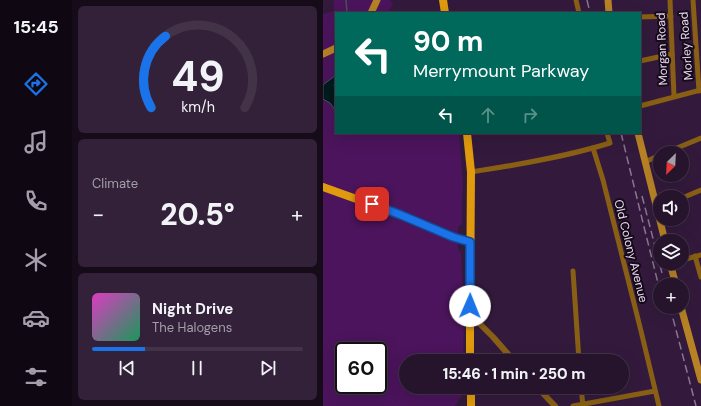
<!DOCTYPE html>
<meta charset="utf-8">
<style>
:root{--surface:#26142d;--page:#322139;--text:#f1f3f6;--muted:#a49eaa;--line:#423349;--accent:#1a73e8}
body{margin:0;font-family:"DM Sans",sans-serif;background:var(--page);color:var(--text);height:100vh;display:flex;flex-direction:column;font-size:15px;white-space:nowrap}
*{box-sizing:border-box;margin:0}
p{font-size:13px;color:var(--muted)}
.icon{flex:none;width:22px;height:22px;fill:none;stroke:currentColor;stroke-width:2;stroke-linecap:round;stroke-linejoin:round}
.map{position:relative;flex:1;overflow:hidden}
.side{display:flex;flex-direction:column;gap:6px;padding:6px;background:#150b19;width:251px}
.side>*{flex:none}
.hud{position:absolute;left:12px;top:12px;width:306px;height:122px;border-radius:0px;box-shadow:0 4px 16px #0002,0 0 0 1px var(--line);background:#00695c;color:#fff;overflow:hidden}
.needle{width:26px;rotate:204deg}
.buttons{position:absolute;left:330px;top:146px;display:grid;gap:8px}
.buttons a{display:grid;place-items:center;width:36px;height:36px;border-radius:50%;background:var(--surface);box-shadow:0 4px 16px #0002,0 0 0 1px var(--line);font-size:20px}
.speed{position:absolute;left:12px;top:342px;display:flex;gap:8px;font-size:20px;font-weight:700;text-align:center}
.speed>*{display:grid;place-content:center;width:52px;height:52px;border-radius:50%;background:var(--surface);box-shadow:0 4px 16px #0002,0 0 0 1px var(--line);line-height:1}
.speed .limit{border:2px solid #111;border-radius:6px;background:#fff;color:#111}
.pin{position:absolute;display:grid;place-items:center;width:34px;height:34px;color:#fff;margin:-17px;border-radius:8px;box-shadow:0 2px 6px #0006}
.me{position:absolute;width:44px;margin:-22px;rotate:1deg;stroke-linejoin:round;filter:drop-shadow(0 0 3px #0008)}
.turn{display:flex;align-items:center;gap:14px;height:84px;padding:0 12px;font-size:18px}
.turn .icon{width:52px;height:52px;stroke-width:2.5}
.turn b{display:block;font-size:28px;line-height:34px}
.lanes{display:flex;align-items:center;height:38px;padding:0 12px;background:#0003;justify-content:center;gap:20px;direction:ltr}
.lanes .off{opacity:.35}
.big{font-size:30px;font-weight:800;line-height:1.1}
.side .card{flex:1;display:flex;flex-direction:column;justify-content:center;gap:6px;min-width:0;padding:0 14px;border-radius:6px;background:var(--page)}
.side .dial{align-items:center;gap:0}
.dial svg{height:104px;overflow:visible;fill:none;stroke:var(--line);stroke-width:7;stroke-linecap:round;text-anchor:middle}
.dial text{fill:var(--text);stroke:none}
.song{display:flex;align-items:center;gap:12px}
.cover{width:48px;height:48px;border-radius:6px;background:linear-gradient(135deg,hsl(310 70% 55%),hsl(150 70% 35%))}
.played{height:4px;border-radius:2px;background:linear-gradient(90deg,var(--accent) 25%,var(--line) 25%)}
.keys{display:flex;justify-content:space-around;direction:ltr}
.heat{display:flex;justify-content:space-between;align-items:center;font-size:22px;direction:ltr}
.trip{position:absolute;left:76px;top:354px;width:230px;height:40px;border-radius:20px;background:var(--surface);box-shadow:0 4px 16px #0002,0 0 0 1px var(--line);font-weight:800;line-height:40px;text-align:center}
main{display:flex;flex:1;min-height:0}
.tab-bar{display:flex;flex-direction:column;width:72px;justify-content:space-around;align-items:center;background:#0f0812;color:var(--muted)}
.tab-bar .icon{width:28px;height:28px}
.tab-bar .selected{color:var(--accent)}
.tab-bar b{font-size:18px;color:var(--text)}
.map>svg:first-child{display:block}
.green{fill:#4b145c;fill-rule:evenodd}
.water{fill:#011a1b;stroke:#46535a}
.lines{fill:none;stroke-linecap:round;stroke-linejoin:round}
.stream{stroke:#46535a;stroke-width:1.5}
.minor{stroke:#885f14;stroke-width:5}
.tertiary{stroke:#885f14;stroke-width:6}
.secondary{stroke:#b68225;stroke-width:7}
.primary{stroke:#df9b0d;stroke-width:8}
.rail{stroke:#8a7592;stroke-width:1.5;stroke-dasharray:8 4;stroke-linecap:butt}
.route-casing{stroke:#114b97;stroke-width:10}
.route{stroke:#1a73e8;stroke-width:7}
.labels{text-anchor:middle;stroke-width:4;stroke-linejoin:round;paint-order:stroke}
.street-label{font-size:12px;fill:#e8d8ee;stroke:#150a19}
</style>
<main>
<nav class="tab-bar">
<b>15:45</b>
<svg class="icon selected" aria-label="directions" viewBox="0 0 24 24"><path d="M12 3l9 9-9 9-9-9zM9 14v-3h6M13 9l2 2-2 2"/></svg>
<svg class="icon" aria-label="music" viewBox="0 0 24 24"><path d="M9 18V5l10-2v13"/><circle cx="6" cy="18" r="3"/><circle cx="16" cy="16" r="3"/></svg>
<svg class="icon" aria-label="phone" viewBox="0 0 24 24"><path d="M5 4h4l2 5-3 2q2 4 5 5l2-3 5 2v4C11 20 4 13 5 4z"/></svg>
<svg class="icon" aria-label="climate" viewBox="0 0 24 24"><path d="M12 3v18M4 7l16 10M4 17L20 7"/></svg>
<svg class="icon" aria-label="car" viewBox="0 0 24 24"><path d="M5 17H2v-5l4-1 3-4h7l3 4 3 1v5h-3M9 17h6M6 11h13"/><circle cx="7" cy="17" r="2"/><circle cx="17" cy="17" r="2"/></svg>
<svg class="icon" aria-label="filters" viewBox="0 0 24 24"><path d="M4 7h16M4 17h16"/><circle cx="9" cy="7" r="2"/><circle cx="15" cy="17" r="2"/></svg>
</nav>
<section class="side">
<div class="card dial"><svg viewBox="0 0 100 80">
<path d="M14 69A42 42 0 1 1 86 69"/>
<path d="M14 69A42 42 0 0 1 25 14" stroke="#1a73e8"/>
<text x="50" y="56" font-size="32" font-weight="700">49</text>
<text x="50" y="72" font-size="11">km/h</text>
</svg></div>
<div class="card"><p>Climate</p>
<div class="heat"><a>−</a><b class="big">20.5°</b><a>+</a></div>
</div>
<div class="card">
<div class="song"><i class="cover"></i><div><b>Night Drive</b><p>The Halogens</p></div></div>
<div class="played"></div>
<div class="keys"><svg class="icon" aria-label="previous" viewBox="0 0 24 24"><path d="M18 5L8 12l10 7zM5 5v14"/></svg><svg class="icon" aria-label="pause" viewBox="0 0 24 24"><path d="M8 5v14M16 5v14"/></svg><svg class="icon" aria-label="next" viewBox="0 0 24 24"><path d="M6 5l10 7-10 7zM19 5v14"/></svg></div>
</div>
</section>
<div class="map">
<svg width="378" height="406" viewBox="0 0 378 406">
<rect width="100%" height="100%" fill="#331a3c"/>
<!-- green -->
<g class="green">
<polygon points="11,0 67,0 70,4 65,13 13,13 13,75 0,85 0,14 11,11"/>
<path d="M0,99C17,108 13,116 13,133H136L140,186L139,198V224L135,227V249L138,253L141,317L140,361H83V387H140L139,395L132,406H0ZM21,351H55V385H21Z"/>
</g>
<!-- water -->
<polygon class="water" points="13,75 13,82 11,85 13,90 13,111 7,103 0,99 0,85"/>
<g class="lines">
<!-- stream -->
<polyline class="stream" points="23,0 24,13"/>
<!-- minor -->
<g class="minor">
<polyline points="253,0 256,13"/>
<polyline points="347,0 351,96"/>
<polyline points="370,0 376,91"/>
<polyline points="317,17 348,16"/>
<polyline points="317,61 349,54"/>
<polyline points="317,106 378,90"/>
<polyline points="270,148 280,180 318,331 336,406"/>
<polyline points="342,153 378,138"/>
<polyline points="322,162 337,155"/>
<path d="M148,172C194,165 242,157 287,143L284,133"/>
<polyline points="359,198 378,190"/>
<polyline points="372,256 378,277"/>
<polyline points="359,260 378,255"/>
<polyline points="250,271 256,361"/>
<polyline points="258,387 260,406"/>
<polyline points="250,406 332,391"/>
</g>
<!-- tertiary -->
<g class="tertiary">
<polyline points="147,314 170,337 191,361"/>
<polyline points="214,387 232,406"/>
</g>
<!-- secondary -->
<g class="secondary">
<polyline points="285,0 286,13"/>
<polyline points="48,13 54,0"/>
<polyline points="0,54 13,48"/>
<polyline points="315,133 342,241"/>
<polyline points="347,263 353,285"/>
<polyline points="358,307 378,380"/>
</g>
<!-- primary -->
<g class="primary">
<polyline points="120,0 122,13"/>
<polyline points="144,133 148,172 147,314 147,361"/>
<polyline points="0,187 78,215 130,237 147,242"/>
<polyline points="148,387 148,406"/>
</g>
<!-- rail -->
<g class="rail">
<polyline points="264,0 267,13"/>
<polyline points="298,133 323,235 337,291"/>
<polyline points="319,196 339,273"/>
<polyline points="347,307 373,406"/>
</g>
</g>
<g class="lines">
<defs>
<polyline id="route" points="49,204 78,215 130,237 147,242 147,306"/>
</defs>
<!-- route casing -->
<use href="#route" class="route-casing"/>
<!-- route -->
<use href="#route" class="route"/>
</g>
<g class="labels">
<!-- street labels -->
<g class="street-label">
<text transform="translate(363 46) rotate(-94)" y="4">Morley Road</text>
<text transform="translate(339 49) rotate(-92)" y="4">Morgan Road</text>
<text transform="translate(308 251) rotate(76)" y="4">Old Colony Avenue</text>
</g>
</g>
</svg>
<div class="buttons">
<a><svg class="needle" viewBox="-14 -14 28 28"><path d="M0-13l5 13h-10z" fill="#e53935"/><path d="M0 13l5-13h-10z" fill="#a49eaa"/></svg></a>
<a><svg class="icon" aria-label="sound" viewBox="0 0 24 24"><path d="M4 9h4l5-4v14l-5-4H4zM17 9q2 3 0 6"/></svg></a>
<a><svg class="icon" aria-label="layers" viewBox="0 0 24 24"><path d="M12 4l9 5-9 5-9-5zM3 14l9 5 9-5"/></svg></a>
<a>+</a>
</div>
<div class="speed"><div class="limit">60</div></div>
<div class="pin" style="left:49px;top:204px;background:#d93025"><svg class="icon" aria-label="arrive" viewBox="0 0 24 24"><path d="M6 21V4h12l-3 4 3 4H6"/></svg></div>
<svg class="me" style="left:147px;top:306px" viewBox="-20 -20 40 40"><circle r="19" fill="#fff"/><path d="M0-13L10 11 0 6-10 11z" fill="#1a73e8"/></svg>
<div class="trip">15:46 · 1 min · 250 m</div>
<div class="hud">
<div class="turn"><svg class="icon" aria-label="left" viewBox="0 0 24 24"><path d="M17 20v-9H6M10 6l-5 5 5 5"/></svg><div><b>90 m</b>Merrymount Parkway</div></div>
<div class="lanes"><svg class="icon" aria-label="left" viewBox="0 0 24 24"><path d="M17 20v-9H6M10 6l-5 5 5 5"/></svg><svg class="icon off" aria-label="ahead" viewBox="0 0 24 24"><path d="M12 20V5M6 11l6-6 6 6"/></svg><svg class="icon off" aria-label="right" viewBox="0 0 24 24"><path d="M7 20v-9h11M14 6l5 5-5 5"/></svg></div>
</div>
</div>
</main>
